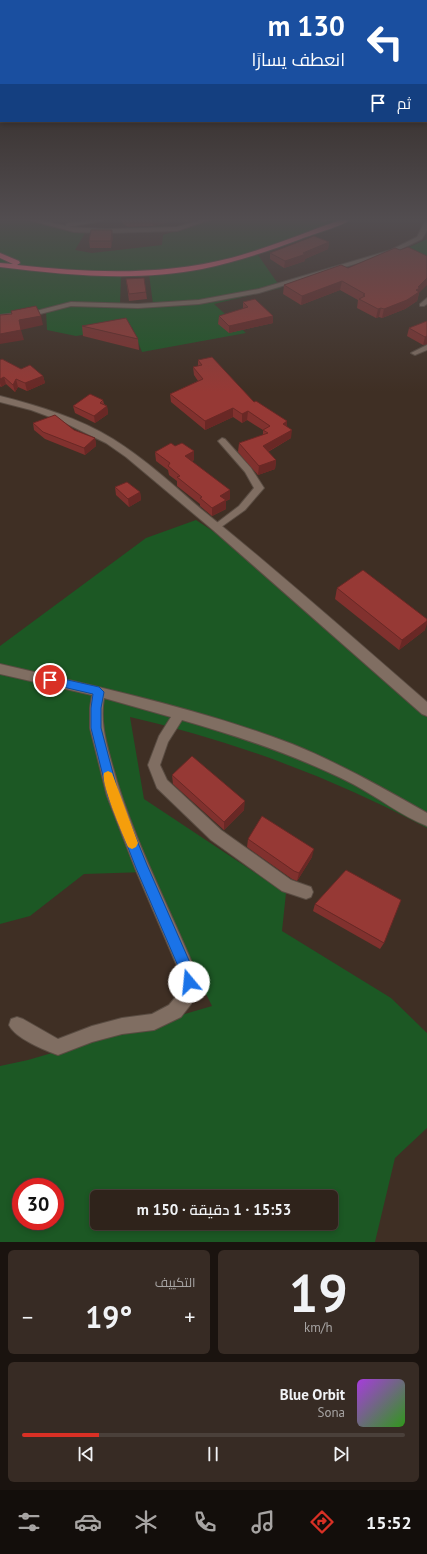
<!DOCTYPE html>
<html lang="ar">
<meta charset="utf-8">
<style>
:root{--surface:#2f231b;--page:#372b24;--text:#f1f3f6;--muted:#a7a4a3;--line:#4a403a;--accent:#d93025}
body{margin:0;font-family:"PT Sans",Cairo,sans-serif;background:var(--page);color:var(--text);direction:rtl;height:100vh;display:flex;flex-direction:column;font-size:15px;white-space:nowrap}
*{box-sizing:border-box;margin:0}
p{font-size:13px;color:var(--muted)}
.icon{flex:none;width:22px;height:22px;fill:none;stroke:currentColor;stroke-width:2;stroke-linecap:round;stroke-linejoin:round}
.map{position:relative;height:1242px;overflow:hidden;direction:ltr}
.details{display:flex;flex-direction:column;gap:8px;padding:8px;background:#1a130f;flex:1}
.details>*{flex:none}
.top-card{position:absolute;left:0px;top:0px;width:427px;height:122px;box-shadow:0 2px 6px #0003,0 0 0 1px var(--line);direction:rtl;background:#1a4fa0;color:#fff;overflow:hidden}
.speed{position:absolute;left:12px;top:1178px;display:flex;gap:8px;font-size:20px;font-weight:700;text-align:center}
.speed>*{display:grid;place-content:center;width:52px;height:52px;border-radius:50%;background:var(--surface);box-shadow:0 2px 6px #0003,0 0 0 1px var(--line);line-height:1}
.speed .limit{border:6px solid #d22;background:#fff;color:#111}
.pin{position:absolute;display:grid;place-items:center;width:34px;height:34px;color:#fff;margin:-17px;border:2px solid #fff;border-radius:50%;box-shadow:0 1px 4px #0007}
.me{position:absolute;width:44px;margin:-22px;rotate:343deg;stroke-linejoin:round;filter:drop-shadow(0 0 3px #0008)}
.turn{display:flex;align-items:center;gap:14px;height:84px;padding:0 16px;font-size:18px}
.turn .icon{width:52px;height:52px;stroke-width:2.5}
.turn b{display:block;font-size:28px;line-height:34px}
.then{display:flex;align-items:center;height:38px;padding:0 16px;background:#0003;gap:8px;font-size:15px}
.big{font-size:30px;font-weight:600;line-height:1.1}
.details .widget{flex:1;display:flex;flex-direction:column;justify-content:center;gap:6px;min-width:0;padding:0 14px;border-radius:6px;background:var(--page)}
.details .dial{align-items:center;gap:0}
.dial b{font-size:52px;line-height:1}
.song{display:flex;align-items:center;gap:12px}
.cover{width:48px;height:48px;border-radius:6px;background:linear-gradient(135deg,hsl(280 70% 55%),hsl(110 70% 35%))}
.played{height:4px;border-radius:2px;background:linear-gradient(90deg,var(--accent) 20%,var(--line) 20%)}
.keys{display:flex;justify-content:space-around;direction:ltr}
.heat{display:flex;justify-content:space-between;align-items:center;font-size:22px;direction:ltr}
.details .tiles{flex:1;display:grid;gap:8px;grid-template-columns:1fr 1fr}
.widget:last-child{grid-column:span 2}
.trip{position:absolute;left:90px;top:1190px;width:248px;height:40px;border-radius:6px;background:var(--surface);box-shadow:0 2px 6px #0003,0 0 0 1px var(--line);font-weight:600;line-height:40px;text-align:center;direction:rtl}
.tab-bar{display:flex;height:64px;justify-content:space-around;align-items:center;background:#130e0b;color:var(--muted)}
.tab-bar .icon{width:28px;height:28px}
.tab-bar .active{color:var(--accent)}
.tab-bar b{font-size:18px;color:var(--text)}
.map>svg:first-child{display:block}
.green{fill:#1c5824;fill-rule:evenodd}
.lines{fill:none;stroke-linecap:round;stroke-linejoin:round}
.street-casing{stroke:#594c42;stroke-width:2}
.secondary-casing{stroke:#594c42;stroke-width:2}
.highway-casing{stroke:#594c42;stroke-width:2}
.street{fill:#806e62;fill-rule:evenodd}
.secondary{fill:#806e62;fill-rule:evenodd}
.highway{fill:#f4667e;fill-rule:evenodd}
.wall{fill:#81312e}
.shaded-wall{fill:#692825}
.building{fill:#963935;stroke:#692825}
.route{fill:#1a73e8;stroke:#114b97}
.slow{fill:#f59e0b}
</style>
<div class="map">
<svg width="427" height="1242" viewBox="0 0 427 1242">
<rect width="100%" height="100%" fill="#3f2f24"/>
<!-- green -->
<g class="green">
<path d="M0,219H18L88,228L75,250L92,253L162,245L163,235L213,219H294C306,222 325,219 339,219L258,255L281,288L214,304L246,333L142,352L132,327L76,336L47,330L46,311L0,318ZM149,274L153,304L120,305L121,275Z"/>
<polygon points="427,239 427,262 401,251"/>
<path d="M196,520L257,560L289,596L427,717V828C333,778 234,741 130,717L144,799L286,893L282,931L391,998L427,1033V1128L395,1158L375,1242H0V1066L28,1060L212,1006L146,872L84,874L30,916L0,924V646L146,538ZM21,1187H55V1221H21ZM97,1197H331V1223H97Z"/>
</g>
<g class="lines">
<defs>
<g id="street">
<polygon points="25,219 34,219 66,226 66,224 68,223 105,219 102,221 68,227 105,229 177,227 204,219 212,219 177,231 105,233 74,232"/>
<polygon points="322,219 329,219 324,222 322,221"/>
<polygon points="427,221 427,230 422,239 395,252 259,293 199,304 138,308 71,306 40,314 0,319 0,315 40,310 71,302 138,304 199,300 259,289 391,250 417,237 424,223"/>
<polygon points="427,298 427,304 424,306 420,306 420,304"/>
<polygon points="427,345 427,350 415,355 411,353"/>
<polygon points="222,438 225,439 251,468 264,488 245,510 217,530 214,529 212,527 214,525 239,506 254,488 245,472 218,441"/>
<path d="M0,664C98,687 198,708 292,744C339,763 383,788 427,813V826C401,816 378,797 353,784C298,756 241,737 182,720L168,742L160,765L167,780L221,830L291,880L311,887L313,892L311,897L306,899L282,891L211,840L157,788L148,765L159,736L171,717L104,698C100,722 106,742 112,764C131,834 165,898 193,965L197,982L191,1004L181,1017L154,1030L122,1034L92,1042L58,1055C44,1050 15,1038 9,1025L11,1019L17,1017L23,1019L58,1039L92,1026L122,1018L152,1014L169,1005L178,994L181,982L177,966L135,868L107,796L90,728V708L92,695L0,674Z"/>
</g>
<path id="secondary" d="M0,396C39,406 79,418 113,439C145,459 173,485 201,509C278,571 352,637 427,702V716L422,714L213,530L126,457L106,443L61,421L31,410L0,402Z"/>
<path id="highway" d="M343,219H351C343,226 313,234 301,239C269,251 236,262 202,269C135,282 67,275 0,267V263L13,264L0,258V253L19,261L20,263L17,265C89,273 161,276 231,258C269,248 306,232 343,219Z"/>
</defs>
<!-- street casing -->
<use href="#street" class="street-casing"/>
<!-- secondary casing -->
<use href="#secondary" class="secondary-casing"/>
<!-- highway casing -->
<use href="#highway" class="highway-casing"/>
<!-- street -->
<use href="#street" class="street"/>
<!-- secondary -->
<use href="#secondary" class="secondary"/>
<!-- highway -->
<use href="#highway" class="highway"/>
</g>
<!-- wall -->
<g class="wall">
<polygon points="120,219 180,219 153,226 128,227 121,222"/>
<polygon points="181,219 197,219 187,222"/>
<polygon points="113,237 111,248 90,248 89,241"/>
<polygon points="329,242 328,249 305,259 305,261 284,268 270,259 270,253"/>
<polygon points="348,268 419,293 417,301 405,309 382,318 379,317 376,318 357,308 358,300 340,290 301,305 283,294 284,285"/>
<polygon points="126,279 146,292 147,299 129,301"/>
<polygon points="243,302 273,316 273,323 229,333 218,324 219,316 243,309"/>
<polygon points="427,321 427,344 423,345 407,336 409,328"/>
<polygon points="82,326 138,339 139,350 83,336"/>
<polygon points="0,360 21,369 43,376 45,383 27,391 18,387 15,392 6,384 1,387 0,386"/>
<polygon points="198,360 254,402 287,421 287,427 291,438 268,452 276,460 275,469 258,475 238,452 239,443 263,435 263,430 247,420 242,423 233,417 205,430 171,402 170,394 198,381 194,375 193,367 198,366"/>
<polygon points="103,400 104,404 107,406 108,414 95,423 75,413 73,406"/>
<polygon points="33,423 74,430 95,438 96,446 85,455 45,439 34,430"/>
<polygon points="175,446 194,451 194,460 192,461 230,499 226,501 226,509 212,516 200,506 200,504 177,486 177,481 169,475 168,470 156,461 155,452"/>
<polygon points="115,487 140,492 141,500 129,507 116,495"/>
<polygon points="337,588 425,630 399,650 335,599"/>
<polygon points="172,775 244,810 224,830 173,784"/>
<polygon points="248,839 312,857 297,881 292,879 247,847"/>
<polygon points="315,904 384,943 380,949 313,911"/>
</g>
<!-- shaded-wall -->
<g class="shaded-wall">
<polygon points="152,219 180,219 153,226"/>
<polygon points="187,219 197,219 187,222"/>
<polygon points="112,230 113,237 111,248 111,241"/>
<polygon points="329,242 328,249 305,259 305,261 284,268 285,261"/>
<polygon points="427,278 427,285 419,293 417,301 405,309 382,318 384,309 416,290 418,287"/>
<polygon points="342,281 340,290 301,305 302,296"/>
<polygon points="381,308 379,317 376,318 378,309"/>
<polygon points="41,316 43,325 21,330 19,320"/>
<polygon points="273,316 273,323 229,333 229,326"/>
<polygon points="21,330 24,340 0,344 0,334"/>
<polygon points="427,336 427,344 423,345 425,337"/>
<polygon points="43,376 45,383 27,391 25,383"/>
<polygon points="4,377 6,384 1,387 0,383 0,379"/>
<polygon points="16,379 18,387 15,392 13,385"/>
<polygon points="107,406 108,414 95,423 94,416"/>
<polygon points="233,408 233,417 205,430 205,421"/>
<polygon points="248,411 247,420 242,423 242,414"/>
<polygon points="287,421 287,430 283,424"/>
<polygon points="292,430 291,438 262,455 263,446"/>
<polygon points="95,438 96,446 85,455 84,448"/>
<polygon points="194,451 194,460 186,464 185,456"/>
<polygon points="276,460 275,469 258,475 259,466"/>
<polygon points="230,490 230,499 226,501 226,509 212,516 212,508 220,496"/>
<polygon points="140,492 141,500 129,507 128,499"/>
<polygon points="427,621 427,624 425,630 399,650 402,640"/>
<polygon points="245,801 244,810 224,830 224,822"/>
<polygon points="314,849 312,857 297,881 299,873"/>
</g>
<!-- building -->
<g class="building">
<polygon points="126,219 153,219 127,220"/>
<polygon points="91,230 112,230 111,241 89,241"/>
<polygon points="314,236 329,242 303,253 306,254 285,261 270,253"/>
<polygon points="408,247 427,256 427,278 418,287 420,288 416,290 419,292 407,300 384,309 381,308 378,309 359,299 365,296 363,295 365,294 342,281 302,296 284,285 341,265 348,268 395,248 400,250"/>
<polygon points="144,278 146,292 129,294 126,279"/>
<polygon points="255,299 273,316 229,326 219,316 248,307 243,302"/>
<polygon points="36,306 41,316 19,320 21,330 0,334 0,315 12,314 11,311"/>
<polygon points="126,318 138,339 82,326"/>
<polygon points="427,321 427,336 425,337 409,328"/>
<polygon points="212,357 254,402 256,401 287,421 283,424 292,430 263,446 276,460 259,466 239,443 268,433 263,430 270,426 248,411 242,414 233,408 205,421 170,394 203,379 193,367 202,365 198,360"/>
<polygon points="2,359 21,369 30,365 43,376 25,383 16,379 13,385 4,377 0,379 0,360"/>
<polygon points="90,394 103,400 100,403 107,406 94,416 73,406"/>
<polygon points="55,415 74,430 95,438 84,448 43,432 33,423"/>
<polygon points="171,443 175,446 182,443 194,451 185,456 230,490 220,496 226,500 212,508 200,498 202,497 177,477 180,476 168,466 170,463 155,452"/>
<polygon points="127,482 140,492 128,499 115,487"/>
<polygon points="363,570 427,619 427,621 402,640 337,588"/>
<polygon points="192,756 245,801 224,822 172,775"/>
<polygon points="262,816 314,849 299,873 294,871 248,839"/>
<polygon points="346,870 401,900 384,943 315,904"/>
</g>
<!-- sky -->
<linearGradient id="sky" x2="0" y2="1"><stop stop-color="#231a14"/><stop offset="0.56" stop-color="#524d50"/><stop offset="1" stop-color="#524d50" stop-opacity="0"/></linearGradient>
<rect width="427" height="392" fill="url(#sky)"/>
<!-- route -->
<polygon class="route" points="50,676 99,687 104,692 101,708 101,728 119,796 147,865 191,965 196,982 194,986 189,988 185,986 178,966 136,868 108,796 91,728 91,708 93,694 46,683 45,680 46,677"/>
<!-- slow -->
<path class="slow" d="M108,771L112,773L138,843L136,847L132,849L128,847C123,835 100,782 104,773Z"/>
</svg>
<div class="speed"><div class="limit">30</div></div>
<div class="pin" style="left:50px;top:680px;background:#d93025"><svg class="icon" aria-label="arrive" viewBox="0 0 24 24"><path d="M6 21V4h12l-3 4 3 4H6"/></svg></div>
<svg class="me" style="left:189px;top:982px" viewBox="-20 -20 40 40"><circle r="19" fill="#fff"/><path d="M0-13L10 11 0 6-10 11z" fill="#1a73e8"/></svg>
<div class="trip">15:53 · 1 دقيقة · 150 m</div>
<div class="top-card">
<div class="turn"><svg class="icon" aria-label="left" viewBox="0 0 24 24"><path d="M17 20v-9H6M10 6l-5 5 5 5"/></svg><div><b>130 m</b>انعطف يسارًا</div></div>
<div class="then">ثم<svg class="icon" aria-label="arrive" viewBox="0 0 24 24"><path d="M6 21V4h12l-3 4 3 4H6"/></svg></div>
</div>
</div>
<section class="details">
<div class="tiles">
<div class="widget dial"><b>19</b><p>km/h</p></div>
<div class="widget"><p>التكييف</p>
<div class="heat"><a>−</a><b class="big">19°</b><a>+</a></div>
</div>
<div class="widget">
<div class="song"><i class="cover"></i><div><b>Blue Orbit</b><p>Sona</p></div></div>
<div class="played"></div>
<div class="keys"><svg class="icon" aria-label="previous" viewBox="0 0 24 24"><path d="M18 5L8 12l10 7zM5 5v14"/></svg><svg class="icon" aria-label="pause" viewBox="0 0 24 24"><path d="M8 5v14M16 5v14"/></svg><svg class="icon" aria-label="next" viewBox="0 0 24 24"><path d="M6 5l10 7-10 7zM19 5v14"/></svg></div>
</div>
</div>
</section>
<nav class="tab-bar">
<b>15:52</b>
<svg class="icon active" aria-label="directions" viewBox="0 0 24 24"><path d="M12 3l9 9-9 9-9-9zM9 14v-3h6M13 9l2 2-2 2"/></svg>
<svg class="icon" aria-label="music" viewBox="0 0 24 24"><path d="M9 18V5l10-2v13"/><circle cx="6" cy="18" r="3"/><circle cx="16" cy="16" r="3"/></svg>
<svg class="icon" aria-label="phone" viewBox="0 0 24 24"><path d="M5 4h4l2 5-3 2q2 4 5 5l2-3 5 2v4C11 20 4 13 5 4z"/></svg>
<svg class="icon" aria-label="climate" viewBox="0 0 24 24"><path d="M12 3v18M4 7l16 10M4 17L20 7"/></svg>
<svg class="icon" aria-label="car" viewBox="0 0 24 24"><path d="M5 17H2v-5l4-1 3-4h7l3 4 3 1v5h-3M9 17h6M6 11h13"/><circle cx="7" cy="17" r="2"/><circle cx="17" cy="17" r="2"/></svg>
<svg class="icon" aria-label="filters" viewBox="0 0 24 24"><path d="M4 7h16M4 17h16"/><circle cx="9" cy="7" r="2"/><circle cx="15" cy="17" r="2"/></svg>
</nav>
